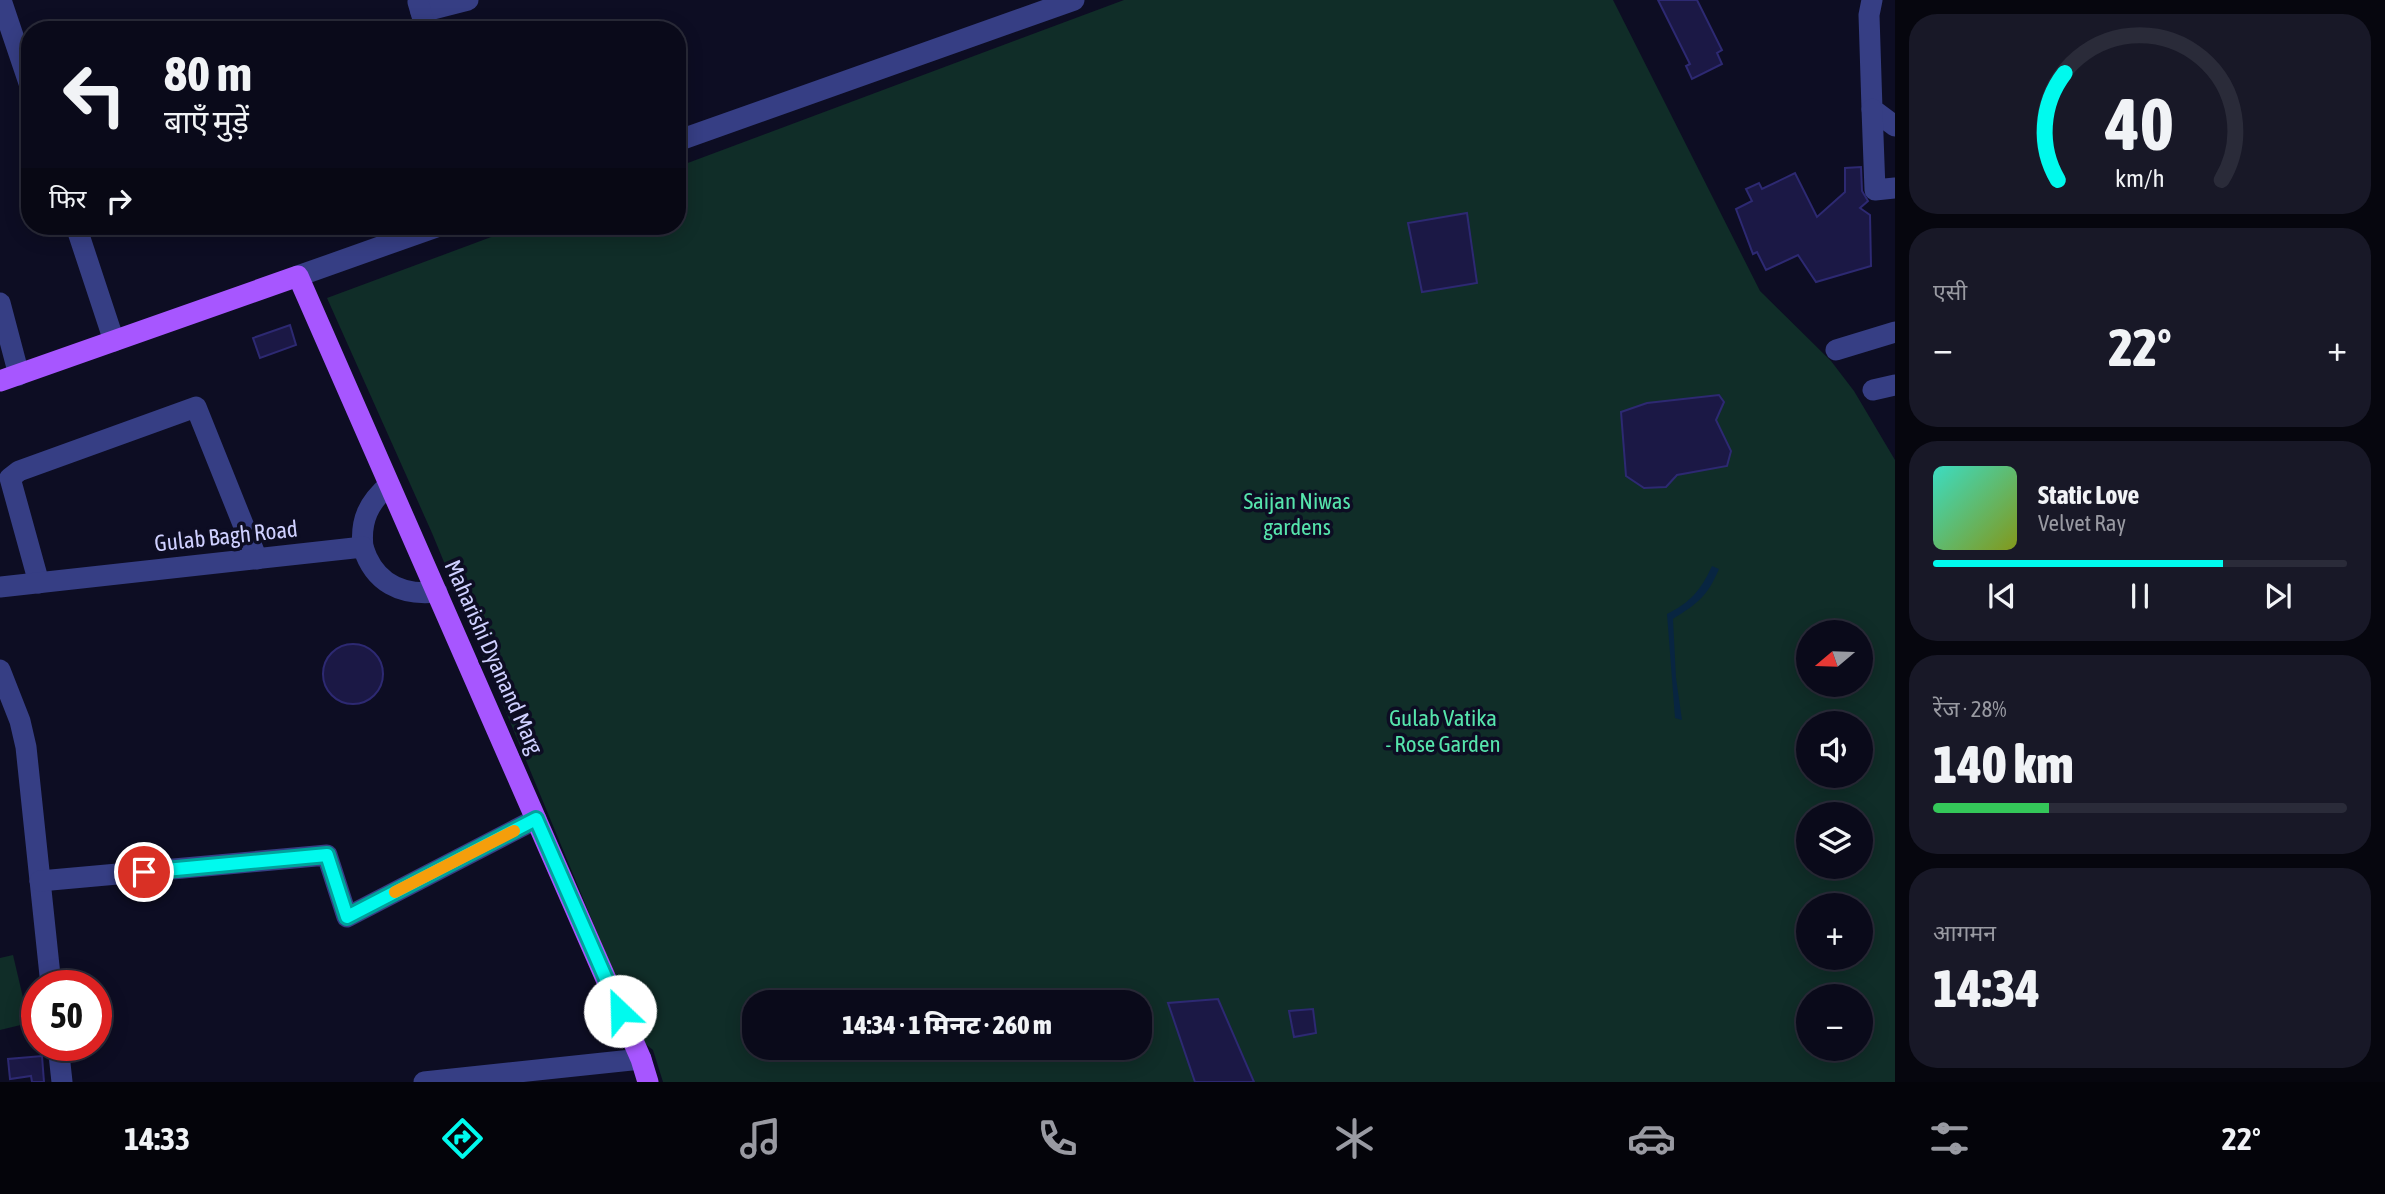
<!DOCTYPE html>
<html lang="hi">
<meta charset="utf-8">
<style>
:root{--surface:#0a0a1a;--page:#181827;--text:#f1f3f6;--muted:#999aa2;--line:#2a2b39;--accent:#00faee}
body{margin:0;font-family:"Asap Condensed","Noto Sans Devanagari",sans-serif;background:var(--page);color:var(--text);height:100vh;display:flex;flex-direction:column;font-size:26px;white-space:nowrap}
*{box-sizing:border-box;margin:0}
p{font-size:23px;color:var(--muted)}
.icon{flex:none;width:38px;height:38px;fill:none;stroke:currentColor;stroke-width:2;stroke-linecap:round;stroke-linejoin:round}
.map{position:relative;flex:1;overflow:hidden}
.sheet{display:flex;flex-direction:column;gap:14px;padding:14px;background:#06060e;width:490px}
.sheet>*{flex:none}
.top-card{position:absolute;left:21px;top:21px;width:665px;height:214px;border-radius:28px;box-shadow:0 4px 18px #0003,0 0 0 2px var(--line);background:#0a0a1a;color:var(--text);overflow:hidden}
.needle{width:46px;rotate:251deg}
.buttons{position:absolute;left:1796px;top:620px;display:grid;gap:14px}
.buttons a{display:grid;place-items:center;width:77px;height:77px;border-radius:50%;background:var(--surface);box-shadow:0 4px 18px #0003,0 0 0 2px var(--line);font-size:35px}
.speed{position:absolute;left:21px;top:970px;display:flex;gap:14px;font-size:35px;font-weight:700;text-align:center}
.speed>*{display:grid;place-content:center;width:91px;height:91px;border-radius:50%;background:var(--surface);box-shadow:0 4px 18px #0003,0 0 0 2px var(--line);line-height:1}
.speed .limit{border:10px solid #d22;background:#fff;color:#111}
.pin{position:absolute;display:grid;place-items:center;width:60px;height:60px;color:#fff;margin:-30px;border:4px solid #fff;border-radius:50%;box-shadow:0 2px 7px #0007}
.me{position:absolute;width:77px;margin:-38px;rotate:336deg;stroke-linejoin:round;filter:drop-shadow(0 0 5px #0008)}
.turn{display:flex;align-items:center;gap:24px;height:147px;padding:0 28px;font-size:32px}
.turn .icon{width:91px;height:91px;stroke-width:2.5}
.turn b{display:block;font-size:49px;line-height:60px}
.then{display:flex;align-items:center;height:66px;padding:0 28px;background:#0003;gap:14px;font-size:26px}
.big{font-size:52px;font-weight:800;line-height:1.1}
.sheet .tile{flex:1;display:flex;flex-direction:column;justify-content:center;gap:10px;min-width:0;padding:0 24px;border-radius:28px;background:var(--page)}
.sheet .dial{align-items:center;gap:0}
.dial svg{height:182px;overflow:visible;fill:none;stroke:var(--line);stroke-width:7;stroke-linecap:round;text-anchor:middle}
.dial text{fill:var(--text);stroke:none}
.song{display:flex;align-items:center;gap:21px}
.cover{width:84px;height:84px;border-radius:10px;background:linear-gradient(135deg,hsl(170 70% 55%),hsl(70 70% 35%))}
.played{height:7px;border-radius:4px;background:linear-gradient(90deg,var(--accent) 70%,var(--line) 70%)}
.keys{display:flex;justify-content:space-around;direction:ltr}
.heat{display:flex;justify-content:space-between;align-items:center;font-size:38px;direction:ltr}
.charge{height:10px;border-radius:5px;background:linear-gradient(90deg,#34c759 28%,var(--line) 0)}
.trip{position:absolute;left:742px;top:990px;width:410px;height:70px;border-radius:28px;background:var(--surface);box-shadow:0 4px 18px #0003,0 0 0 2px var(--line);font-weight:800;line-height:70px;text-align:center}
.tabs{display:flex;height:112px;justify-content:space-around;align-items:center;background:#04040a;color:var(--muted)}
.tabs .icon{width:49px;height:49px}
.tabs .current{color:var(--accent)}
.tabs b{font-size:32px;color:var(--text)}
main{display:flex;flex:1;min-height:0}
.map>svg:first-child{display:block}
.green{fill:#102d28;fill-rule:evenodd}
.water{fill:#082541}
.building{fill:#1b1845;stroke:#2d2972;stroke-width:2}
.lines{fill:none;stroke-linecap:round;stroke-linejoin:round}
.minor{stroke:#363e84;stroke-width:21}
.major{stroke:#a756ff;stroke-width:21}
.route-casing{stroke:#00a29b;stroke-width:18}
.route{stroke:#00faee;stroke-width:12}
.slow{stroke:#f59e0b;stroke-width:12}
.labels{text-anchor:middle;stroke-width:7;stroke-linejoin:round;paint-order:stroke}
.park-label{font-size:23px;fill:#56e4ac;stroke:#0d0d23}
.street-label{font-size:23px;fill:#cfd0ff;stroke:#0d0d23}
</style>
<main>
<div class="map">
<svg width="1895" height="1082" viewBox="0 0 1895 1082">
<rect width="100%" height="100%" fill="#0d0d23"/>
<!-- green -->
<g class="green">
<path d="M1124,0H1613L1760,291L1831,361L1854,391L1895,460V1082H663L653,1050L642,1041L432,533L327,298L521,226H677V167ZM1808,632H1860V684H1808ZM1808,723H1860V775H1808ZM1808,814H1860V866H1808ZM1808,905H1860V957H1808ZM1808,996H1860V1048H1808ZM754,1003H1139V1048H754Z"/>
<polygon points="13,955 29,1023 0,1030 0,958"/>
</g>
<!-- water -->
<path class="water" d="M1712,566L1719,569C1707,597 1698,603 1673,619L1676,678L1682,720L1675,718L1667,614C1691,602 1701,590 1712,566Z"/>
<!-- building -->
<g class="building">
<polygon points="1658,0 1697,0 1722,50 1717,53 1722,64 1692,79 1686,66 1690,64"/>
<polygon points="1861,167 1862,191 1868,201 1860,208 1870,215 1871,266 1816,282 1798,255 1766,270 1757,252 1753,254 1736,209 1752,201 1746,189 1759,183 1762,189 1795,173 1817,217 1845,192 1845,168"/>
<polygon points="1467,213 1477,283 1422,292 1408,223"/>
<polygon points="290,325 296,345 260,358 253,338"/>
<polygon points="1719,395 1724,402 1716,420 1731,451 1727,466 1677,475 1666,487 1644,488 1626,476 1621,412 1647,403"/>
<circle cx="353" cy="674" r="30"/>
<polygon points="1218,999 1254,1082 1195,1082 1168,1003"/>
<polygon points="1313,1009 1316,1033 1294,1037 1289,1011"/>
<polygon points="42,1056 44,1082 32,1082 31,1076 10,1079 8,1059"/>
</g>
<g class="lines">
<!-- minor -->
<g class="minor">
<polyline points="1,0 30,86"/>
<polyline points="1872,0 1869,15 1872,109 1895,126"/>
<polyline points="421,12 468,0"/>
<polyline points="415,30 425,26 418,2"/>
<polyline points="1872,109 1875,190 1895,188"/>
<polyline points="677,141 1074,0"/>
<polyline points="76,226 114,341"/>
<polyline points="298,276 439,226"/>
<polyline points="0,303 19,375"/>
<polyline points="1836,350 1895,332"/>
<polyline points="1873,390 1895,385"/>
<path d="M363,547C360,520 369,502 389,485"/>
<polyline points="39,583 10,478 19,471 196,407 257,559"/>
<path d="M0,587L363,547C374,583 401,596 437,592"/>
<polyline points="0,670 20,721 26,747 51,985"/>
<polyline points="40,881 327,855 347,917 536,819"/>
<polyline points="58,1045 62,1082"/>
<polyline points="424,1082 641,1059"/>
</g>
<!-- major -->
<polyline class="major" points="0,381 298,276 641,1059 648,1082"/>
</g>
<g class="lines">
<defs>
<polyline id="route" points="144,872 327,855 347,917 536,819 620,1011"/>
</defs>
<!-- route casing -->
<use href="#route" class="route-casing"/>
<!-- route -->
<use href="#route" class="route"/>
<!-- slow -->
<polyline class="slow" points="395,892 514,831"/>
</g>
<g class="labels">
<!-- park labels -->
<g class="park-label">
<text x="1297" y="509">Saijan Niwas<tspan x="1297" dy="26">gardens</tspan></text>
<text x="1443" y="726">Gulab Vatika<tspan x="1443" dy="26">- Rose Garden</tspan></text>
</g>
<!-- street labels -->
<g class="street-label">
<text transform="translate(226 536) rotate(-6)" y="8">Gulab Bagh Road</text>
<text transform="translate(494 657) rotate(66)" y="8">Maharishi Dyanand Marg</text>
</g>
</g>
</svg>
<div class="buttons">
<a><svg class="needle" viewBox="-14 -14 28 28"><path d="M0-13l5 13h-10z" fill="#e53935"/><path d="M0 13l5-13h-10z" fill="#999aa2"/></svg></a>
<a><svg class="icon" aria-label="sound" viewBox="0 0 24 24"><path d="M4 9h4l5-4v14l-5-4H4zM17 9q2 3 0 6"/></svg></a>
<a><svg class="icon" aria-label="layers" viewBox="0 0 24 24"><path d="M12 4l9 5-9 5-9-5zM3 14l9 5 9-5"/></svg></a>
<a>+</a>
<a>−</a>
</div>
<div class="speed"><div class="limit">50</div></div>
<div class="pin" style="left:144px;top:872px;background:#d93025"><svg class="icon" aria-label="arrive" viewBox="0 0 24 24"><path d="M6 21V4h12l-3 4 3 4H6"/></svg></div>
<svg class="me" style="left:620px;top:1011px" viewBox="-20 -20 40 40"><circle r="19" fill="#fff"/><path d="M0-13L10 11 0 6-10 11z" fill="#00faee"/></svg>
<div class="trip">14:34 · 1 मिनट · 260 m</div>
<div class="top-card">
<div class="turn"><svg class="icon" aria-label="left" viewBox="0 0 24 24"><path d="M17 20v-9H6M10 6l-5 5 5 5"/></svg><div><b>80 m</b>बाएँ मुड़ें</div></div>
<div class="then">फिर<svg class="icon" aria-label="right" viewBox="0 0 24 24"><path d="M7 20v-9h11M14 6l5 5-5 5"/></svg></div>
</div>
</div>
<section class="sheet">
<div class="tile dial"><svg viewBox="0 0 100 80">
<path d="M14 69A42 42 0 1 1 86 69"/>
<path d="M14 69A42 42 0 0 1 17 22" stroke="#00faee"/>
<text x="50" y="56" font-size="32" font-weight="700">40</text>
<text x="50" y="72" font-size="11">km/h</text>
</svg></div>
<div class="tile"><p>एसी</p>
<div class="heat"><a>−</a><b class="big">22°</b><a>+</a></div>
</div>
<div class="tile">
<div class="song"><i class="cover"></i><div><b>Static Love</b><p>Velvet Ray</p></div></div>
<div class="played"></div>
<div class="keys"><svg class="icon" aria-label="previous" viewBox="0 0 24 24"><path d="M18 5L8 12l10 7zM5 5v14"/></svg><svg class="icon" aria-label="pause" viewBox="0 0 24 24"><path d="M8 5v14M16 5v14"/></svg><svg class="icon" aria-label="next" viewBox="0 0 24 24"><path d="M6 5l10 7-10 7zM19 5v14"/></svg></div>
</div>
<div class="tile"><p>रेंज · 28%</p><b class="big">140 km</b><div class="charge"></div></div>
<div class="tile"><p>आगमन</p><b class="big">14:34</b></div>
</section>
</main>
<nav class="tabs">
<b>14:33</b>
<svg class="icon current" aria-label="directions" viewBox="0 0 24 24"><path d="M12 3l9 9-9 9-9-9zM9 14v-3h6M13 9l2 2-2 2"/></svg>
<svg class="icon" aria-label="music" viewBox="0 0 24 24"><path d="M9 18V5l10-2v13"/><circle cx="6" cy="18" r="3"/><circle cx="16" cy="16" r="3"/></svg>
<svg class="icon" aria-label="phone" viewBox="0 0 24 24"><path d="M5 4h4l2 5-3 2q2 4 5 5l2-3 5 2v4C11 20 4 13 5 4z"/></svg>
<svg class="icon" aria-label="climate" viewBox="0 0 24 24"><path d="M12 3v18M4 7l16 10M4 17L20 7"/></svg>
<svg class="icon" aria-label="car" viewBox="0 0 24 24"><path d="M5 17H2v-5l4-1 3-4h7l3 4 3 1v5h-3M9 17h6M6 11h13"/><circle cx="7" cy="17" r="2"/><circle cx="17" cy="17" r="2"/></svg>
<svg class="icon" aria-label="filters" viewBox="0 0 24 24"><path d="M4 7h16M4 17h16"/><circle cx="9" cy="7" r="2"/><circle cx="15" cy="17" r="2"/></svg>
<b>22°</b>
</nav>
